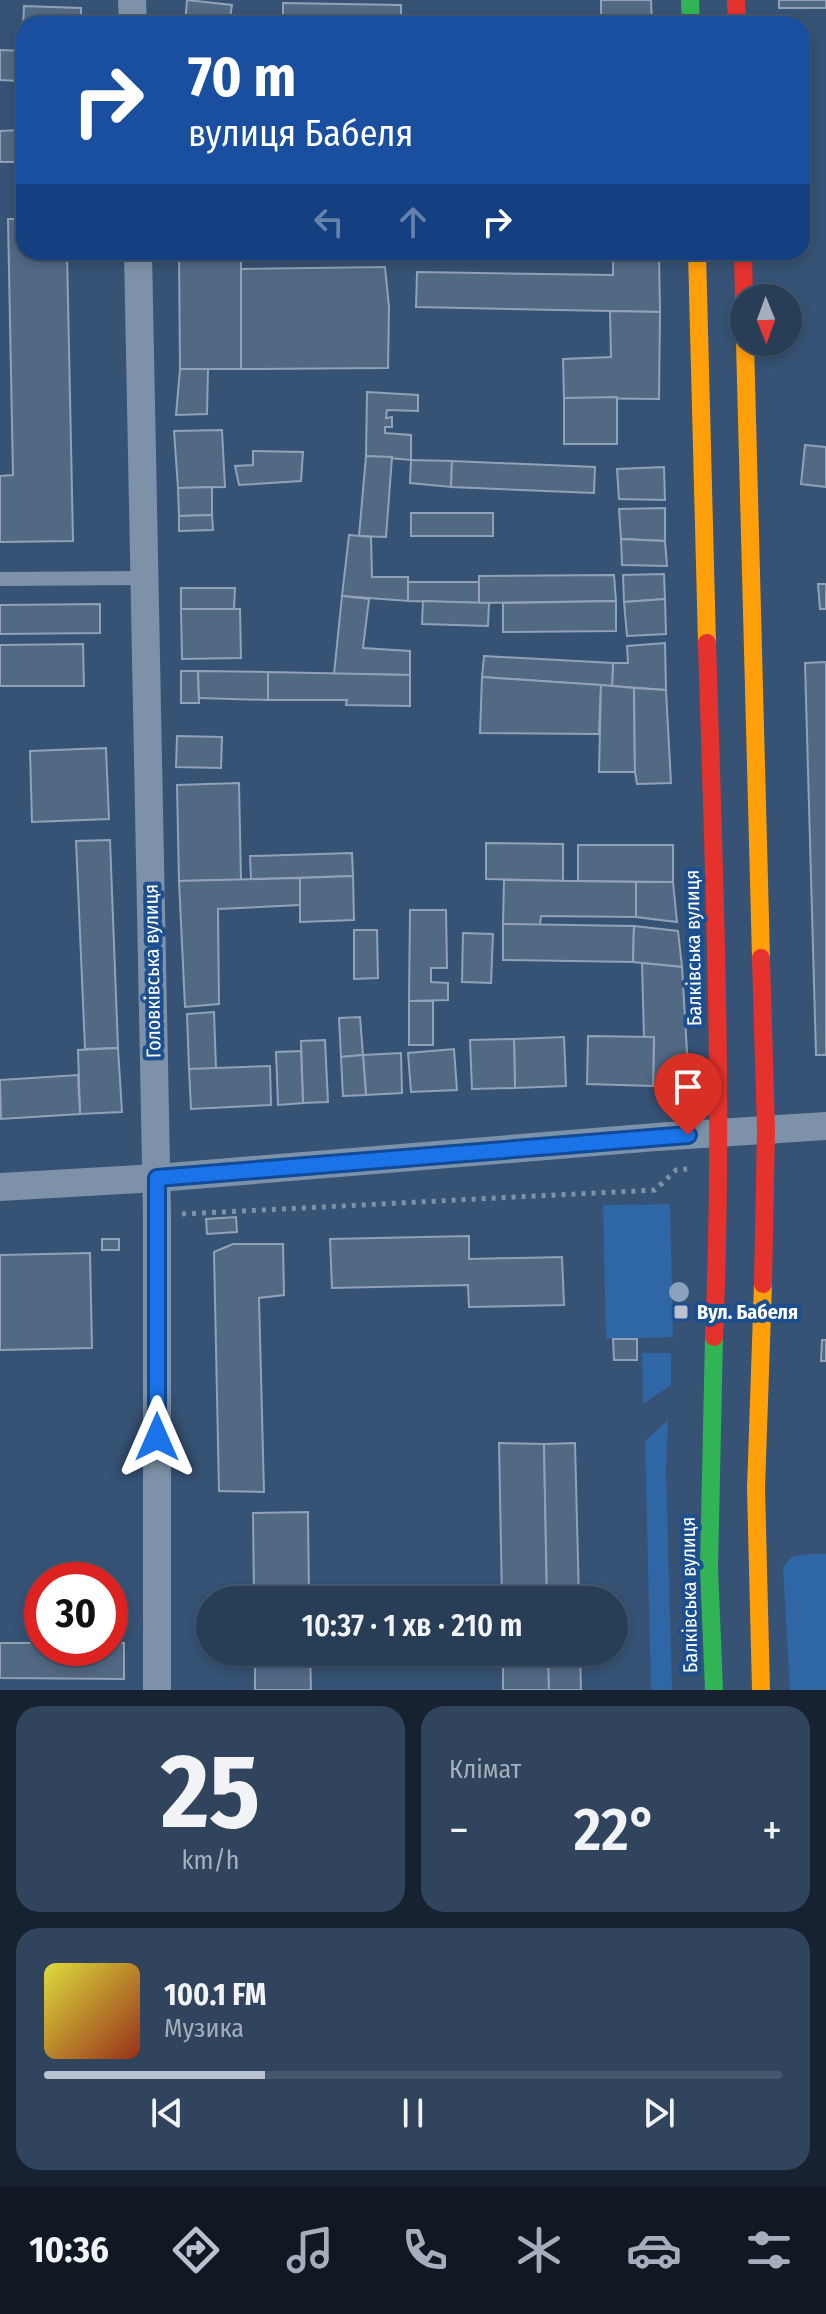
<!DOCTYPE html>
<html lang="uk">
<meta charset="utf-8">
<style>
:root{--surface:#283e57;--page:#30455d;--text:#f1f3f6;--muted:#a5aeba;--line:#44576d;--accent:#b9c2ce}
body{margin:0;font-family:"Fira Sans Condensed",sans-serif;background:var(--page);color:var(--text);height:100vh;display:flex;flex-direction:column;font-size:30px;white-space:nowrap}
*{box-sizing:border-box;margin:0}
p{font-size:26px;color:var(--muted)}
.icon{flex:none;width:44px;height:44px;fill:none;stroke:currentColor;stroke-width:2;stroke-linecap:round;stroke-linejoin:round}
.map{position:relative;height:1690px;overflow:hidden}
.side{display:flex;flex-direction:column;gap:16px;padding:16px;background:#162230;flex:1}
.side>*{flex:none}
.hud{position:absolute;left:16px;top:16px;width:794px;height:244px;border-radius:24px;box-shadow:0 4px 12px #0003,0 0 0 2px var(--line);background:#1a4fa0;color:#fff;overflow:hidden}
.needle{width:52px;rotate:179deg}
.controls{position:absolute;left:730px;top:284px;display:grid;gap:16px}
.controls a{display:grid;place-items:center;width:72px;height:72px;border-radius:50%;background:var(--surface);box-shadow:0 4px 12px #0003,0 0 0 2px var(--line);font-size:40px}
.speed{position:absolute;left:24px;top:1562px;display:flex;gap:16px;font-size:40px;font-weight:700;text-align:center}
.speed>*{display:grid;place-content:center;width:104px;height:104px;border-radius:50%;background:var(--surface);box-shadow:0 4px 12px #0003,0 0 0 2px var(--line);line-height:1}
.speed .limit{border:12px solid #d22;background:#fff;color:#111}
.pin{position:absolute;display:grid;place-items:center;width:68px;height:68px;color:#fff;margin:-82px -34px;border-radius:50% 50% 50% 0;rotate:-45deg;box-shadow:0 0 8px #0007}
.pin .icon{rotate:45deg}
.me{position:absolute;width:88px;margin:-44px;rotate:0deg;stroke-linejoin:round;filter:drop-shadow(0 0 6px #0008)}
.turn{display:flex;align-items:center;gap:28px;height:168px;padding:0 40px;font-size:36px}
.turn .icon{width:104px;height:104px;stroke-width:2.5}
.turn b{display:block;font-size:56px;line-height:68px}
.lanes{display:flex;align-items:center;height:76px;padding:0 40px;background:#0003;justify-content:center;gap:40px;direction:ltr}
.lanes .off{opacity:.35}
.big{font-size:60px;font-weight:600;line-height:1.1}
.side .widget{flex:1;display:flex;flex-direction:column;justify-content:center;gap:12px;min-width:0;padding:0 28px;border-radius:24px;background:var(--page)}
.side .dial{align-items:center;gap:0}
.dial b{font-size:104px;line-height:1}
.song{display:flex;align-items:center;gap:24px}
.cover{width:96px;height:96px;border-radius:12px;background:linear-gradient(135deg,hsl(60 70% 55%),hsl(10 70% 35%))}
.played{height:8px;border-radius:4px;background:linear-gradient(90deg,var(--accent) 30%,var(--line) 30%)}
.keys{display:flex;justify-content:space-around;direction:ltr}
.heat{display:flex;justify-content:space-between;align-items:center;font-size:44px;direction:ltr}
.side .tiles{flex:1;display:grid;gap:16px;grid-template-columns:1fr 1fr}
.widget:last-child{grid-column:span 2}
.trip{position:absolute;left:196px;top:1586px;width:432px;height:80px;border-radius:40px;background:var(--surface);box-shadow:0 4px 12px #0003,0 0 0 2px var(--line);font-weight:600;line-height:80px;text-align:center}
.menu{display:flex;height:128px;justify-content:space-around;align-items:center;background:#101923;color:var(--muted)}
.menu .icon{width:56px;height:56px}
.menu .selected{color:var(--accent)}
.menu b{font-size:36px;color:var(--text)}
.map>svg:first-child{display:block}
.green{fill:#2f66a5}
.building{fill:#526984;stroke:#92a2b6;stroke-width:2}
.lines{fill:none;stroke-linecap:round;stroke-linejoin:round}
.path{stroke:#7d92a8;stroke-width:5;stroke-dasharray:4 6;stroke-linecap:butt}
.lane{stroke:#7d92a8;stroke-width:14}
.street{stroke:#7d92a8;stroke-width:28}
.fast{stroke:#30b455;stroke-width:18}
.slow{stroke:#ff9f0a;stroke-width:18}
.jam{stroke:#e5322d;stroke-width:18}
.tree{fill:#8aa2be}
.route-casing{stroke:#114b97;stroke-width:20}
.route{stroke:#1a73e8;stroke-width:14}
.poi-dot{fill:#b9c2ce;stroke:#1b4f8f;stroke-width:3}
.labels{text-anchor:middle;stroke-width:8;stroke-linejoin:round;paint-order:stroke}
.street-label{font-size:20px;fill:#fff;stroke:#1b4f8f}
.poi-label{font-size:20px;font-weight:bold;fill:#fff;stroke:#1b4f8f;text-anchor:start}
</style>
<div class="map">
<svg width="826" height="1690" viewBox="0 0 826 1690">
<rect width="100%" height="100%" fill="#365274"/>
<!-- green -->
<g class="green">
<polygon points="670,1204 673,1337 606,1339 603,1205"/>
<polygon points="642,1353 671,1353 671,1385 643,1404"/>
<polygon points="668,1420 666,1470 672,1690 651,1690 645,1441"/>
<polygon points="809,1554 826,1554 826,1690 790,1690 783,1567 792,1557"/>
</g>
<!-- building -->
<g class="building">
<polygon points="187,0 232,5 229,24 185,24"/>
<polygon points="601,0 651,0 652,24 601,24"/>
<rect x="779" y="0" width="47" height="8"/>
<polygon points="283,3 401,5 401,24 283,24"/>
<polygon points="24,6 81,8 81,24 24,24 24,51 22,51"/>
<polygon points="0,50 22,51 18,81 0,80"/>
<polygon points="20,130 21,162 0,162 0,131"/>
<polygon points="8,219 24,219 24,252 67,252 73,541 0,542 0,476 13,475"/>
<polygon points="179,252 241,252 241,369 180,369"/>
<polygon points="330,252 373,252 373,258 330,257"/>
<polygon points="427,252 659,252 660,312 416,307 417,272 613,275 613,255"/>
<polygon points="385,267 389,307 388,368 241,369 241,269"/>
<polygon points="610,311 660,312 659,399 564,398 563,359 611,357"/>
<polygon points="180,369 208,369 207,414 176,415"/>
<polygon points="367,392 418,395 418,411 387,410 386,418 392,417 392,427 385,427 385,433 411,435 411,460 366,456"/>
<polygon points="617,397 617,444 564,444 564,398"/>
<polygon points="222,430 225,487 178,488 174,431"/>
<polygon points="805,445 826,447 826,487 801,484"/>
<polygon points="253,451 303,452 301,481 239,485 235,466 253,465"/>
<polygon points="366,456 392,457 386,537 359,536"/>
<polygon points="411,460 452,461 451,487 410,483"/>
<polygon points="452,461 595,467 594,493 451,487"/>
<polygon points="664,467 665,500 619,499 617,469"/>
<polygon points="212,487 212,515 179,516 178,488"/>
<polygon points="665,508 665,541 621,539 619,509"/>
<rect x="411" y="513" width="82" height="23"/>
<polygon points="212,515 213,530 179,531 179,516"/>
<polygon points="349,535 371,537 372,577 408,577 408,601 342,596"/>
<polygon points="621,539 665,541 667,566 622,565"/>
<polygon points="664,574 665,599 624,602 623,575"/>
<polygon points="614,575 616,601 479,603 479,576"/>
<polygon points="408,582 479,582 479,603 408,601"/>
<polygon points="818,584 826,584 826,609 820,609"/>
<polygon points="181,588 235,588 234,609 181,609"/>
<polygon points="342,596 369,599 363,648 410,651 410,675 334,674"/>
<polygon points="665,599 666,634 627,636 624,602"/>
<polygon points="423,601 489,603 488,626 422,624"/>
<polygon points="616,601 616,631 503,632 503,603"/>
<polygon points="100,604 100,633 0,634 0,605"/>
<polygon points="181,609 240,609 241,658 182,659"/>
<polygon points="665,643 666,690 612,686 613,663 628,663 627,646"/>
<polygon points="83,644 84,686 0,686 0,645"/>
<polygon points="484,656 613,663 612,686 482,677"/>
<polygon points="826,662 826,1055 816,1055 805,663"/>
<polygon points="181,671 198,671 199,703 181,703"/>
<polygon points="198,671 268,672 268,700 199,698"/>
<polygon points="268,672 410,675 410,706 346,705 347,700 268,700"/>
<polygon points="482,677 601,685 599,734 480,733"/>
<polygon points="601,685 634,688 635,772 599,772"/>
<polygon points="634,688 666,690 671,783 637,784 635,772"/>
<polygon points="177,736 222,737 221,768 176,767"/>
<polygon points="106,748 109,819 32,822 30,751"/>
<polygon points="239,783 241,880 179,881 177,785"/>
<polygon points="110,840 118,1048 85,1049 76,841"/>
<polygon points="486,843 563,844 563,881 486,879"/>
<polygon points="578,845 673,845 673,882 578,881"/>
<polygon points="352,853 353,876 251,879 250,856"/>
<polygon points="353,876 354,920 300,922 300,878"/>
<polygon points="300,878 300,905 218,909 219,1004 185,1007 179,881"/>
<polygon points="504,880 636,882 636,917 541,916 540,925 503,924"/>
<polygon points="636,882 673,882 677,922 636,917"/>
<polygon points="410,910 446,910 447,968 431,968 431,982 448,983 448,1000 409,1001"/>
<polygon points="503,924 634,926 633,962 503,960"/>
<polygon points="634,926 678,931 682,967 633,962"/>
<polygon points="354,930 377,930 378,978 354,979"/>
<polygon points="463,933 493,934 491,983 462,982"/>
<polygon points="642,963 682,967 689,1086 653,1086 654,1037 644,1037"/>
<rect x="409" y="1001" width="24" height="44"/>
<polygon points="214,1012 216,1069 189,1069 187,1014"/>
<polygon points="360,1017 363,1055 341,1057 339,1018"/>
<polygon points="588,1036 654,1037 653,1086 587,1084"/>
<polygon points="564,1037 566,1086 515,1088 514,1039"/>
<polygon points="514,1039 515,1088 472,1089 470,1040"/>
<polygon points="325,1040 328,1102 303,1103 301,1041"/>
<polygon points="118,1048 122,1112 80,1114 78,1050"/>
<polygon points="454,1049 457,1090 411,1092 408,1053"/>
<polygon points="301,1051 303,1103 278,1105 276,1052"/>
<polygon points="401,1053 402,1093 366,1095 363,1055"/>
<polygon points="363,1055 366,1095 343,1096 341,1057"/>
<polygon points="270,1066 271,1105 191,1109 189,1069"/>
<polygon points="78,1075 80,1114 1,1119 0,1080"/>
<polygon points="236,1217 237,1232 207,1234 206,1219"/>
<polygon points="469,1236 469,1259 562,1257 564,1305 469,1307 468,1285 332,1288 330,1239"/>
<rect x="102" y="1239" width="17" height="11"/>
<polygon points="233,1244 283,1244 284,1295 259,1298 264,1492 219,1491 214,1252"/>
<polygon points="90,1253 92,1348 0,1350 0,1255"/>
<polygon points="613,1339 637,1339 637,1360 614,1360"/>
<polygon points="822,1340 826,1340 826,1361 821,1361"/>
<polygon points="499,1443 544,1444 547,1600 502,1600"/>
<polygon points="575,1443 579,1600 547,1600 544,1444"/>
<polygon points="308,1512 309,1600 254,1600 253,1513"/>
<polygon points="0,1643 42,1643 42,1648 110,1648 110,1643 124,1643 124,1679 0,1678"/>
<polygon points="255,1652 310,1652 311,1690 255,1690"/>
<polygon points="503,1652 548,1652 549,1690 503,1690"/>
<polygon points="548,1652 580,1652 581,1690 549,1690"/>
</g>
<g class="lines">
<!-- path -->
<polyline class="path" points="182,1214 655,1190 676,1170 687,1169"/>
<!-- lane -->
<polyline class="lane" points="0,579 144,578"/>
<!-- street -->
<g class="street">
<polyline points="132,0 133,24"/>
<polyline points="138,252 157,1215 157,1690"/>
<polyline points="0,1187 157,1178 656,1137 826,1126"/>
</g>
<!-- fast -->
<g class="fast">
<polyline points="690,0 691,24"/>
<polyline points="714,1690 709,1568 714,1337"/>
</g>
<!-- slow -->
<g class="slow">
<polyline points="697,252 707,643"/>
<polyline points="745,342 761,958"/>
<polyline points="761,1690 756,1488 763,1284"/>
</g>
<!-- jam -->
<g class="jam">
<polyline points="736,0 737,24"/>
<polyline points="743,252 744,298"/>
<path d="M707,643C714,874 724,1105 714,1337"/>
<polyline points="761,958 766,1130 763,1284"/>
</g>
</g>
<!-- trees -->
<circle class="tree" cx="679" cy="1292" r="10"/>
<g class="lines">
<defs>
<polyline id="route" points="157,1437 157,1178 688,1135"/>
</defs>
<!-- route casing -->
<use href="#route" class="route-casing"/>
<!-- route -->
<use href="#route" class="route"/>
</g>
<!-- markers -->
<rect class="poi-dot" x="673" y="1304" width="16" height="16" rx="4"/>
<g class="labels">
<!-- street labels -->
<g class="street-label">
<text transform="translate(693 948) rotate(-91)" y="7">Балківська вулиця</text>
<text transform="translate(152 971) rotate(-91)" y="7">Головківська вулиця</text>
<text transform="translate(689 1595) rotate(-91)" y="7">Балківська вулиця</text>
</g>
<!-- poi labels -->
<g class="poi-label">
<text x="697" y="1319">Вул. Бабеля</text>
</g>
</g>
</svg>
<div class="controls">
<a><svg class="needle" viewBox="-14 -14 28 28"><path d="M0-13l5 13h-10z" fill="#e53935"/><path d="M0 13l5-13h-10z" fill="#a5aeba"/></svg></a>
</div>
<div class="speed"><div class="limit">30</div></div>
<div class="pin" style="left:688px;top:1135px;background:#d93025"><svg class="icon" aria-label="arrive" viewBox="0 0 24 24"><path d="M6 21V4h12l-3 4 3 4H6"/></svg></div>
<svg class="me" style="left:157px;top:1437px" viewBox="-20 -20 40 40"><path d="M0-17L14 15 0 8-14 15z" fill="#1a73e8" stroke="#fff" stroke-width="4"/></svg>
<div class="trip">10:37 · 1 хв · 210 m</div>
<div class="hud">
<div class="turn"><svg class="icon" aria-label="right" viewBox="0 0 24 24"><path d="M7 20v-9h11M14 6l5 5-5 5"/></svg><div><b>70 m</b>вулиця Бабеля</div></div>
<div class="lanes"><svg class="icon off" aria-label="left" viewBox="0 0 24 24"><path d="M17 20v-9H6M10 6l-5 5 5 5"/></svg><svg class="icon off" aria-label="ahead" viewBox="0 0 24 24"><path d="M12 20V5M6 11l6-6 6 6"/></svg><svg class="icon" aria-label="right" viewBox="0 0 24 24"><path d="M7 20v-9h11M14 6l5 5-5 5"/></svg></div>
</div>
</div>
<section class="side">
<div class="tiles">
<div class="widget dial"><b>25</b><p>km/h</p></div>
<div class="widget"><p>Клімат</p>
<div class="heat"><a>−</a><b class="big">22°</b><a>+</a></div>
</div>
<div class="widget">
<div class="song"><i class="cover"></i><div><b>100.1 FM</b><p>Музика</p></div></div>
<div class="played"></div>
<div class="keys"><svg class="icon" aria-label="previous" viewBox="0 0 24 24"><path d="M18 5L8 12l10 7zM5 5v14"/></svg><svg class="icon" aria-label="pause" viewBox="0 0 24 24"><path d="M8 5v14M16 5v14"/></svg><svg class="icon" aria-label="next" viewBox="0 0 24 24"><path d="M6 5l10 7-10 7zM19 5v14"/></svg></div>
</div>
</div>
</section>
<nav class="menu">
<b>10:36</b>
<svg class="icon selected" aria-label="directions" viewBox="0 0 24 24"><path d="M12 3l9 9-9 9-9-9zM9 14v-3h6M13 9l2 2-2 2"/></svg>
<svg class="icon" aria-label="music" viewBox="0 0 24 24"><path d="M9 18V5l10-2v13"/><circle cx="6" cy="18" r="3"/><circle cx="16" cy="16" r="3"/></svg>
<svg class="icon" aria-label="phone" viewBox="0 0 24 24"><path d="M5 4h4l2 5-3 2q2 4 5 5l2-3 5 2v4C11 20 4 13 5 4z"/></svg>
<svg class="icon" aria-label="climate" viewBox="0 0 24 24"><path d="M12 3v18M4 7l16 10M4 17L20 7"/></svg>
<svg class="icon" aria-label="car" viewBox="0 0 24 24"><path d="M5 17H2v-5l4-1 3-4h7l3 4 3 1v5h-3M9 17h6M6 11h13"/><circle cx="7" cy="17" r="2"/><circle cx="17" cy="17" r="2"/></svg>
<svg class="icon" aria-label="filters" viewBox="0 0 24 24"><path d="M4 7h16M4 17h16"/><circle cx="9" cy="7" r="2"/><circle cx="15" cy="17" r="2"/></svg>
</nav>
